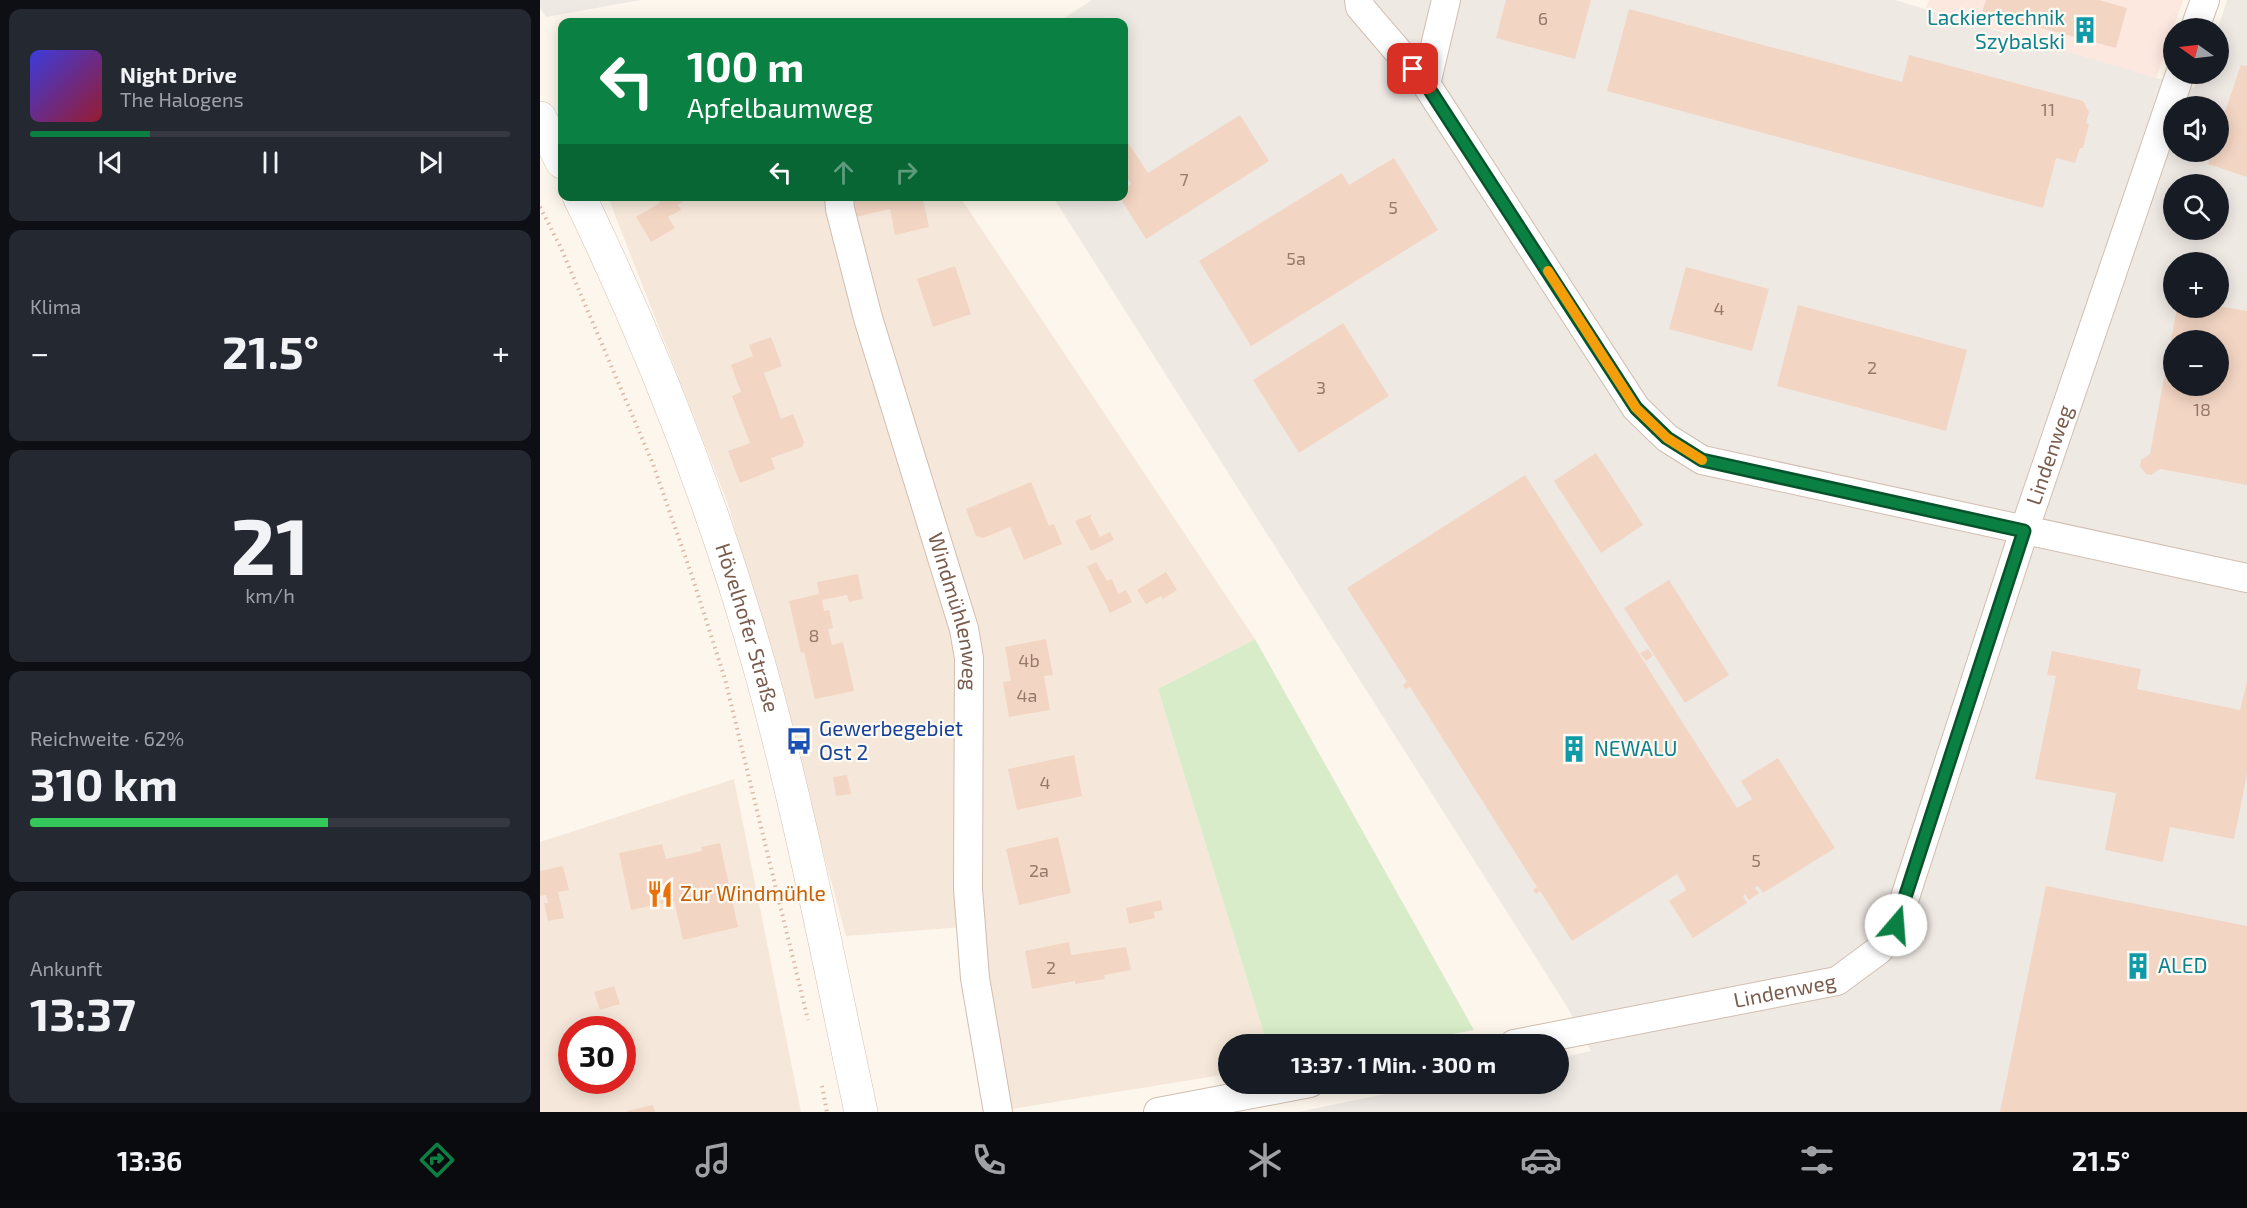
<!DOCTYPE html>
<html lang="de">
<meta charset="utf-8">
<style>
:root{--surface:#171b24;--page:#242831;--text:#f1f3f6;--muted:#9ea1a6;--line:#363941;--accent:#0b8043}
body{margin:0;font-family:"Exo 2",sans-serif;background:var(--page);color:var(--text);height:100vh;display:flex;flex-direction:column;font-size:22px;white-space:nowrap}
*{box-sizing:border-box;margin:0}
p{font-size:20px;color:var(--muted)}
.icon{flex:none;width:33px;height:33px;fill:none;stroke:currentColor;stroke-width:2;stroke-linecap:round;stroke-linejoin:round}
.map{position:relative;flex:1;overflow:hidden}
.panel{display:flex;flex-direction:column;gap:9px;padding:9px;background:#0d0f14;width:540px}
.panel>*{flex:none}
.hud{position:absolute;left:18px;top:18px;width:570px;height:183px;border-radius:12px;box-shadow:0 3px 15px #0003;background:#0b8043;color:#fff;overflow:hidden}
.needle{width:39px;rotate:284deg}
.controls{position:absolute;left:1623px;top:18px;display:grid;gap:12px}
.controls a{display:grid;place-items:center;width:66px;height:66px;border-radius:50%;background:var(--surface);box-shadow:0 3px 15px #0003;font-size:30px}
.speed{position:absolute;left:18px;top:1016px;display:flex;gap:12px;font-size:30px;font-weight:700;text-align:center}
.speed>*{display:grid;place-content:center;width:78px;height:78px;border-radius:50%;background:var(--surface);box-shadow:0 3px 15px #0003;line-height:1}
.speed .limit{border:9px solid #d22;background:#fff;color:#111}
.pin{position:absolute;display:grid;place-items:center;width:51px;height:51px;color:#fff;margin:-26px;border-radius:12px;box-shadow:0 3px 9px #0006}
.me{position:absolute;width:66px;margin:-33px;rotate:18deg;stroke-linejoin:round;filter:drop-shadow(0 0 4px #0008)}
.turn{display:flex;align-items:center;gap:21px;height:126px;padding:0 30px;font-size:27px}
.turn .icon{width:78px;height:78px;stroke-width:2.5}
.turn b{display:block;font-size:42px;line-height:51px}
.lanes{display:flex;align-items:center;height:57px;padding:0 30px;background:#0003;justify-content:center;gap:30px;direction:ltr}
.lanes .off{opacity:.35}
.big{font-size:45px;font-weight:700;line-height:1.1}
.panel .widget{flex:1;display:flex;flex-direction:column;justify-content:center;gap:9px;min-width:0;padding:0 21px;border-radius:12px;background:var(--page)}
.panel .dial{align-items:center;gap:0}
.dial b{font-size:78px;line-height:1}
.song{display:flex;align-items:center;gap:18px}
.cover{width:72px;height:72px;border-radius:9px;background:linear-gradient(135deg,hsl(240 70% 55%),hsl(350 70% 35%))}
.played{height:6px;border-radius:3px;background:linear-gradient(90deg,var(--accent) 25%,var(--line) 25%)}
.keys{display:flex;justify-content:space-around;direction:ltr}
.heat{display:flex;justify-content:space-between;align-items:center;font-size:33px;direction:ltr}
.charge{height:9px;border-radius:4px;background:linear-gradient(90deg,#34c759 62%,var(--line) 0)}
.trip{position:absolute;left:678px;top:1034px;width:351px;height:60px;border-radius:30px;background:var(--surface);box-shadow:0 3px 15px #0003;font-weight:700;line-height:60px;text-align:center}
.tab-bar{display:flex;height:96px;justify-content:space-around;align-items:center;background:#090b0e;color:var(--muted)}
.tab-bar .icon{width:42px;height:42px}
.tab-bar .on{color:var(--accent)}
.tab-bar b{font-size:27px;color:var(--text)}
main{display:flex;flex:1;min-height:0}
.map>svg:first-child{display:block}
.residential{fill:#f5e8da;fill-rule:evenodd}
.commercial{fill:#fde8e0}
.industrial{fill:#efe9e4;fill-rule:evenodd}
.green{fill:#d8ecc9}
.building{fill:#f3d5c3;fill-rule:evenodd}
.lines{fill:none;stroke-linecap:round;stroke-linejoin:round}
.street-casing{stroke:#d1beb0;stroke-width:30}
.secondary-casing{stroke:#d6c0b0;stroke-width:34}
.path{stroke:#d9b8a5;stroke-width:4;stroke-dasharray:1.5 4.5;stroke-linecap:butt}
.street{stroke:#fff;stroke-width:28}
.secondary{stroke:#fff;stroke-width:33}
.route-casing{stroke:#07532c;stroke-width:15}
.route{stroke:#0b8043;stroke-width:10}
.slow{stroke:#f59e0b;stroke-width:10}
.labels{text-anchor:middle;stroke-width:4.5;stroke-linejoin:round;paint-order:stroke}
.number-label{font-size:18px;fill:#987a6a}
.culture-label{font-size:21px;fill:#0d838f;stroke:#fffaf3;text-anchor:start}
.street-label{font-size:21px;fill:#7a5c4d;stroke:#fffaf3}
.transit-label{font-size:21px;fill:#164399;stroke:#fffaf3;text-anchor:start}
.food-label{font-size:21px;fill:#c56008;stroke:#fffaf3;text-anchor:start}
</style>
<main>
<section class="panel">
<div class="widget">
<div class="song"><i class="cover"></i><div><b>Night Drive</b><p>The Halogens</p></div></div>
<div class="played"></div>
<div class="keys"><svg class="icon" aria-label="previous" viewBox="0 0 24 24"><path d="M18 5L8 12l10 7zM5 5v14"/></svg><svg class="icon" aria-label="pause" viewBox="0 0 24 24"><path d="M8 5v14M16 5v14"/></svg><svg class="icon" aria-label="next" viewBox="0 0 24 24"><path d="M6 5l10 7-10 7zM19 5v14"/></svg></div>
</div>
<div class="widget"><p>Klima</p>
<div class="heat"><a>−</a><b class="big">21.5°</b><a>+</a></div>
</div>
<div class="widget dial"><b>21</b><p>km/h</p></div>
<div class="widget"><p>Reichweite · 62%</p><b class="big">310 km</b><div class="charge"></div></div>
<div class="widget"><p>Ankunft</p><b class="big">13:37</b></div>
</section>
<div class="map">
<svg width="1707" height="1112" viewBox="0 0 1707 1112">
<rect width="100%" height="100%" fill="#fdf6ec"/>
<!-- residential -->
<g class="residential">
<polygon points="68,197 420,197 715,639 618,689 727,1044 688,1044 688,1074 472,1109 436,926 306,936 188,504"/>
<path d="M194,779L261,1112H0V842ZM32,1029H82V1080H32Z"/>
</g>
<!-- commercial -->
<polygon class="commercial" points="1389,0 1643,0 1616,79 1386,8"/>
<!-- industrial -->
<g class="industrial">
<polygon points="0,0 101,0 6,17 0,8"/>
<path d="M552,0H1355L1616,78L1654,88L1660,74H1678V28L1687,0H1707V1112H758L898,1083H1018L1019,1058L1051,1051L1026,1005L513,197L584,196V22H518ZM1634,106H1678V152H1634ZM1634,184H1678V230H1634ZM1634,262H1678V308H1634ZM1634,340H1678V386H1634Z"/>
</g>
<!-- green -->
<polygon class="green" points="715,639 934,1030 858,1044 727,1044 618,689"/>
<!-- building -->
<g class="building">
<polygon points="966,0 1051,0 1035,59 956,38"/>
<polygon points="1446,0 1559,0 1587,8 1576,48 1442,12"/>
<polygon points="1089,9 1362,82 1369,55 1543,101 1549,112 1546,123 1549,124 1543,148 1540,148 1535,163 1516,158 1503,208 1067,91"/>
<polygon points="1701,65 1707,66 1707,177 1668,164 1672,152 1678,152 1678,132"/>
<polygon points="700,115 729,161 606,239 579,196 584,196 584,189 591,184 586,175 584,177 584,147 589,144 608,173"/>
<polygon points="854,158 898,230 711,346 659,261 802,173 809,185"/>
<polygon points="116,196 152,196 138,205 141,210 128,217 135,228 111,242 96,217 120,203"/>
<polygon points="312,196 376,196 377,201 383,200 389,227 355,235 350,209 316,217"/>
<polygon points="415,266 431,314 393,327 377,279"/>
<polygon points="1146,267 1229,289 1212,351 1129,329"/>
<polygon points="1258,305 1427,350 1406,431 1237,386"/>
<path d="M1678,306L1707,311V485L1620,469L1611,475L1606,474L1600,466L1601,460L1610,454L1637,308H1678ZM1634,340H1678V386H1634Z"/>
<polygon points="803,323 849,396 759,453 713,380"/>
<polygon points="231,337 242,366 224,373 241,419 253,414 264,442 262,447 231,458 235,469 200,483 188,451 210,443 192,396 201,392 191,365 213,356 209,345"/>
<polygon points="1056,453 1103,525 1061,553 1014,481"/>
<polygon points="985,475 1197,808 1212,799 1201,781 1238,758 1295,848 1223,893 1218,886 1215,888 1219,893 1209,900 1205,894 1203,896 1207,903 1153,938 1129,901 1146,890 1137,874 1032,941 1000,891 996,894 993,890 997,887 870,687 865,689 863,685 867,682 807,588"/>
<polygon points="491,482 509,526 514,524 522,544 484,560 470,527 443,538 436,536 426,509"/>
<polygon points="553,514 550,517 560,537 570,532 574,540 551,551 535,521"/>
<polygon points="556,562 567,581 572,579 578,594 586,590 592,602 570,613 547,567"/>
<polygon points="626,572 637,590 623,599 621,596 606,604 597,590"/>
<polygon points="318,574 323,599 309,602 307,595 282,600 284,611 289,610 293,628 288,629 292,645 303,642 314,691 275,699 264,652 261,653 249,601 279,594 277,582"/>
<polygon points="1129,580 1189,675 1145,703 1084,608"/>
<polygon points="506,639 513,675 504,676 510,710 469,717 463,682 471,681 465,647"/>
<polygon points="1108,649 1113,656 1106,661 1100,653"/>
<polygon points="1512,651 1601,669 1597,689 1700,710 1707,682 1707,774 1694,839 1630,827 1623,862 1565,850 1576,793 1495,779 1516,676 1507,675"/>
<polygon points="534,755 542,796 477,810 468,769"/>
<polygon points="307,775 311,794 296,796 293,777"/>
<polygon points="518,837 531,893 479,905 466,849"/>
<polygon points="180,843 198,927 143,940 134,901 91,910 79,853 122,844 126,859 162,851 161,847"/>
<polygon points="23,866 29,890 18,892 24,918 8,921 4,903 8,903 6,895 0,896 0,871"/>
<polygon points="1506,886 1707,926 1707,1112 1460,1112"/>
<polygon points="621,900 623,910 614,912 615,918 589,924 586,908"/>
<polygon points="529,942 531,955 586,947 591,970 564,975 565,979 535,984 535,981 492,989 485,951"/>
<polygon points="74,986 80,1004 60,1010 54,992"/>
<polygon points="113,1105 115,1112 87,1112 87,1111"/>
</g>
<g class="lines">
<defs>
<g id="street">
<polyline points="819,0 820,7 886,84 1096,408 1127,438 1162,460 1707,578"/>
<polyline points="1655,28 1665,0"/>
<polyline points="886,84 906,0"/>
<path id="s1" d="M299,196L300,209L328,318L424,629L429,658L428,889L435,978L458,1112"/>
<path id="s2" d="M974,1044L1297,981L1339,950L1356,925L1484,531L1640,74"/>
<polyline points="618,1112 770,1083"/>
</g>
<g id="secondary">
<polyline points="0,118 22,162"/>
<path id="s3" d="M39,196C114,351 177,513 223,679C262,822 290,967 321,1112"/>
</g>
</defs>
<!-- street casing -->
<use href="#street" class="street-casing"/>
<!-- secondary casing -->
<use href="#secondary" class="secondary-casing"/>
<!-- path -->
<g class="path">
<polyline points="0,207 21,248 113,464 151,573 185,679 268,1020"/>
<polyline points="282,1086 287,1112"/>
</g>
<!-- street -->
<use href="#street" class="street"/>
<!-- secondary -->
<use href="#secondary" class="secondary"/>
</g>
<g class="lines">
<defs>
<polyline id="route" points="873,69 886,84 1096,408 1127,438 1162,460 1484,531 1356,925"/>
</defs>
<!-- route casing -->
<use href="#route" class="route-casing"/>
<!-- route -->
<use href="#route" class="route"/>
<!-- slow -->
<polyline class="slow" points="1008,271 1096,408 1127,438 1162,460"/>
</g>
<!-- icons -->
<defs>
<symbol id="building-bare" viewBox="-9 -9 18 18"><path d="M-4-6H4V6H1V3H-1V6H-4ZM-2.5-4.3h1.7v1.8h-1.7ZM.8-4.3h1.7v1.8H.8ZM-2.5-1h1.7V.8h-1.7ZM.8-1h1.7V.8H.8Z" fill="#0f9aa8" stroke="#fffaf3" stroke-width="2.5" paint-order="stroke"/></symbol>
<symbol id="bus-bare" viewBox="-9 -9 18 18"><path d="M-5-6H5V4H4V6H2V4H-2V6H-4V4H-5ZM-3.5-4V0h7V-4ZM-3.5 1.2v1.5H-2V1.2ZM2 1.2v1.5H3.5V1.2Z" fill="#1a4fb4" stroke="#fffaf3" stroke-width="2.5" paint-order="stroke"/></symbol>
<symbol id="restaurant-bare" viewBox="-9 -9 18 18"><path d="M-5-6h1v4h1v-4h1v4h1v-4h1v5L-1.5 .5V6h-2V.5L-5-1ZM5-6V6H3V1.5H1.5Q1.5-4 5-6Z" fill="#e8710a" stroke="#fffaf3" stroke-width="2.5" paint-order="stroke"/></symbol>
</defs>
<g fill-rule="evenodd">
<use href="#building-bare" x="1526" y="11" width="38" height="38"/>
<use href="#bus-bare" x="240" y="722" width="38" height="38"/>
<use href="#building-bare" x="1015" y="730" width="38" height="38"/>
<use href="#restaurant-bare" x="101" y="875" width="38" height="38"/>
<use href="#building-bare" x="1579" y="947" width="38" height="38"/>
</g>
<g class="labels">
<!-- number labels -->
<g class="number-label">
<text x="1003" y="25">6</text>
<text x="1508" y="116">11</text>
<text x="644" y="186">7</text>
<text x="853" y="214">5</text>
<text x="756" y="265">5a</text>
<text x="1179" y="315">4</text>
<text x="1332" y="374">2</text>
<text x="781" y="394">3</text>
<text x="1662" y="416">18</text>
<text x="274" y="642">8</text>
<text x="489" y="667">4b</text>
<text x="487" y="702">4a</text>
<text x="505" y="789">4</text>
<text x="1216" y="867">5</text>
<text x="499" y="877">2a</text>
<text x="511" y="974">2</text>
</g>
<!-- culture labels -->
<g class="culture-label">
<text x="1525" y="25" text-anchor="end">Lackiertechnik<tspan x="1525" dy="24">Szybalski</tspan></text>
<text x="1054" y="756">NEWALU</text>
<text x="1618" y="973">ALED</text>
</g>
<!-- street labels -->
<g class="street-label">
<text dy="7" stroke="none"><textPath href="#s2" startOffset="906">Lindenweg</textPath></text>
<text dy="7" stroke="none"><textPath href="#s1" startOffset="432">Windmühlenweg</textPath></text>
<text dy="7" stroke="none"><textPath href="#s3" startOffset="464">Hövelhofer Straße</textPath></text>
<text dy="7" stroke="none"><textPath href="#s2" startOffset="276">Lindenweg</textPath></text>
</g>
<!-- transit labels -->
<g class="transit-label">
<text x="279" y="736">Gewerbegebiet<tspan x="279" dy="24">Ost 2</tspan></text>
</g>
<!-- food labels -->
<g class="food-label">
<text x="140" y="901">Zur Windmühle</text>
</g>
</g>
</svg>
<div class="controls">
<a><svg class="needle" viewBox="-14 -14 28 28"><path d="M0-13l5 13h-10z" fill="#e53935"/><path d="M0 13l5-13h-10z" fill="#9ea1a6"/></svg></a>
<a><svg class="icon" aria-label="sound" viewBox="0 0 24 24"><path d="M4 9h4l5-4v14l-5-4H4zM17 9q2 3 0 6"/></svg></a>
<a><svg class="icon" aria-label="search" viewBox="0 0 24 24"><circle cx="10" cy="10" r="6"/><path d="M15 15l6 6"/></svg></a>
<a>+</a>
<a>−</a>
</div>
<div class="speed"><div class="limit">30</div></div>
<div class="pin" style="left:873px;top:69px;background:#d93025"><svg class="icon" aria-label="arrive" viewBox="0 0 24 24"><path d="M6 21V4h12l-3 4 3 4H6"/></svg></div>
<svg class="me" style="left:1356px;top:925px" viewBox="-20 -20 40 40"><circle r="19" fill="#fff"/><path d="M0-13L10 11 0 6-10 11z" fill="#0b8043"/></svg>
<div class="trip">13:37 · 1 Min. · 300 m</div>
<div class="hud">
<div class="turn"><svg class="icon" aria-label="left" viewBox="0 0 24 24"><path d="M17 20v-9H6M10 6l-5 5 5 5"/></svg><div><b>100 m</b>Apfelbaumweg</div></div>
<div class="lanes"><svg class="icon" aria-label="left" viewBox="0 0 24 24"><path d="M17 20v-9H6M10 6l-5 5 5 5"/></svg><svg class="icon off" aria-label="ahead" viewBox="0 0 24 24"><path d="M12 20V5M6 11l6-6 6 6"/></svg><svg class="icon off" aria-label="right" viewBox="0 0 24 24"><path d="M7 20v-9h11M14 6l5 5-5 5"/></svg></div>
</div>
</div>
</main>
<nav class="tab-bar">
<b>13:36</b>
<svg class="icon on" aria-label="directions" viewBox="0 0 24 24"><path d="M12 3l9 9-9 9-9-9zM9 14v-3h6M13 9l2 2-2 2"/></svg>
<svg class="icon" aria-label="music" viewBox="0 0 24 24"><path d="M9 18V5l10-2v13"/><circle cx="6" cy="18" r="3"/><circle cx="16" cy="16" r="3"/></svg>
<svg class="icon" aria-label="phone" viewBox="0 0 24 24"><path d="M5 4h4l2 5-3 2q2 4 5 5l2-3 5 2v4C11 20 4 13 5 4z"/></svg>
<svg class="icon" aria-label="climate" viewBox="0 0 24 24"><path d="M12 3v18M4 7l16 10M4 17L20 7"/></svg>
<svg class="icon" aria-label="car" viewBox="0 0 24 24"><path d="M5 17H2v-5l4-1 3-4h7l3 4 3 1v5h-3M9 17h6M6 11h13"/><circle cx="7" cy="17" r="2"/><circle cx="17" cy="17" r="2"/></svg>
<svg class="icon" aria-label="filters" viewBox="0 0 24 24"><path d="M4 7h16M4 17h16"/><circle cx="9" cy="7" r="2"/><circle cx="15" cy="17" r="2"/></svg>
<b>21.5°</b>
</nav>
